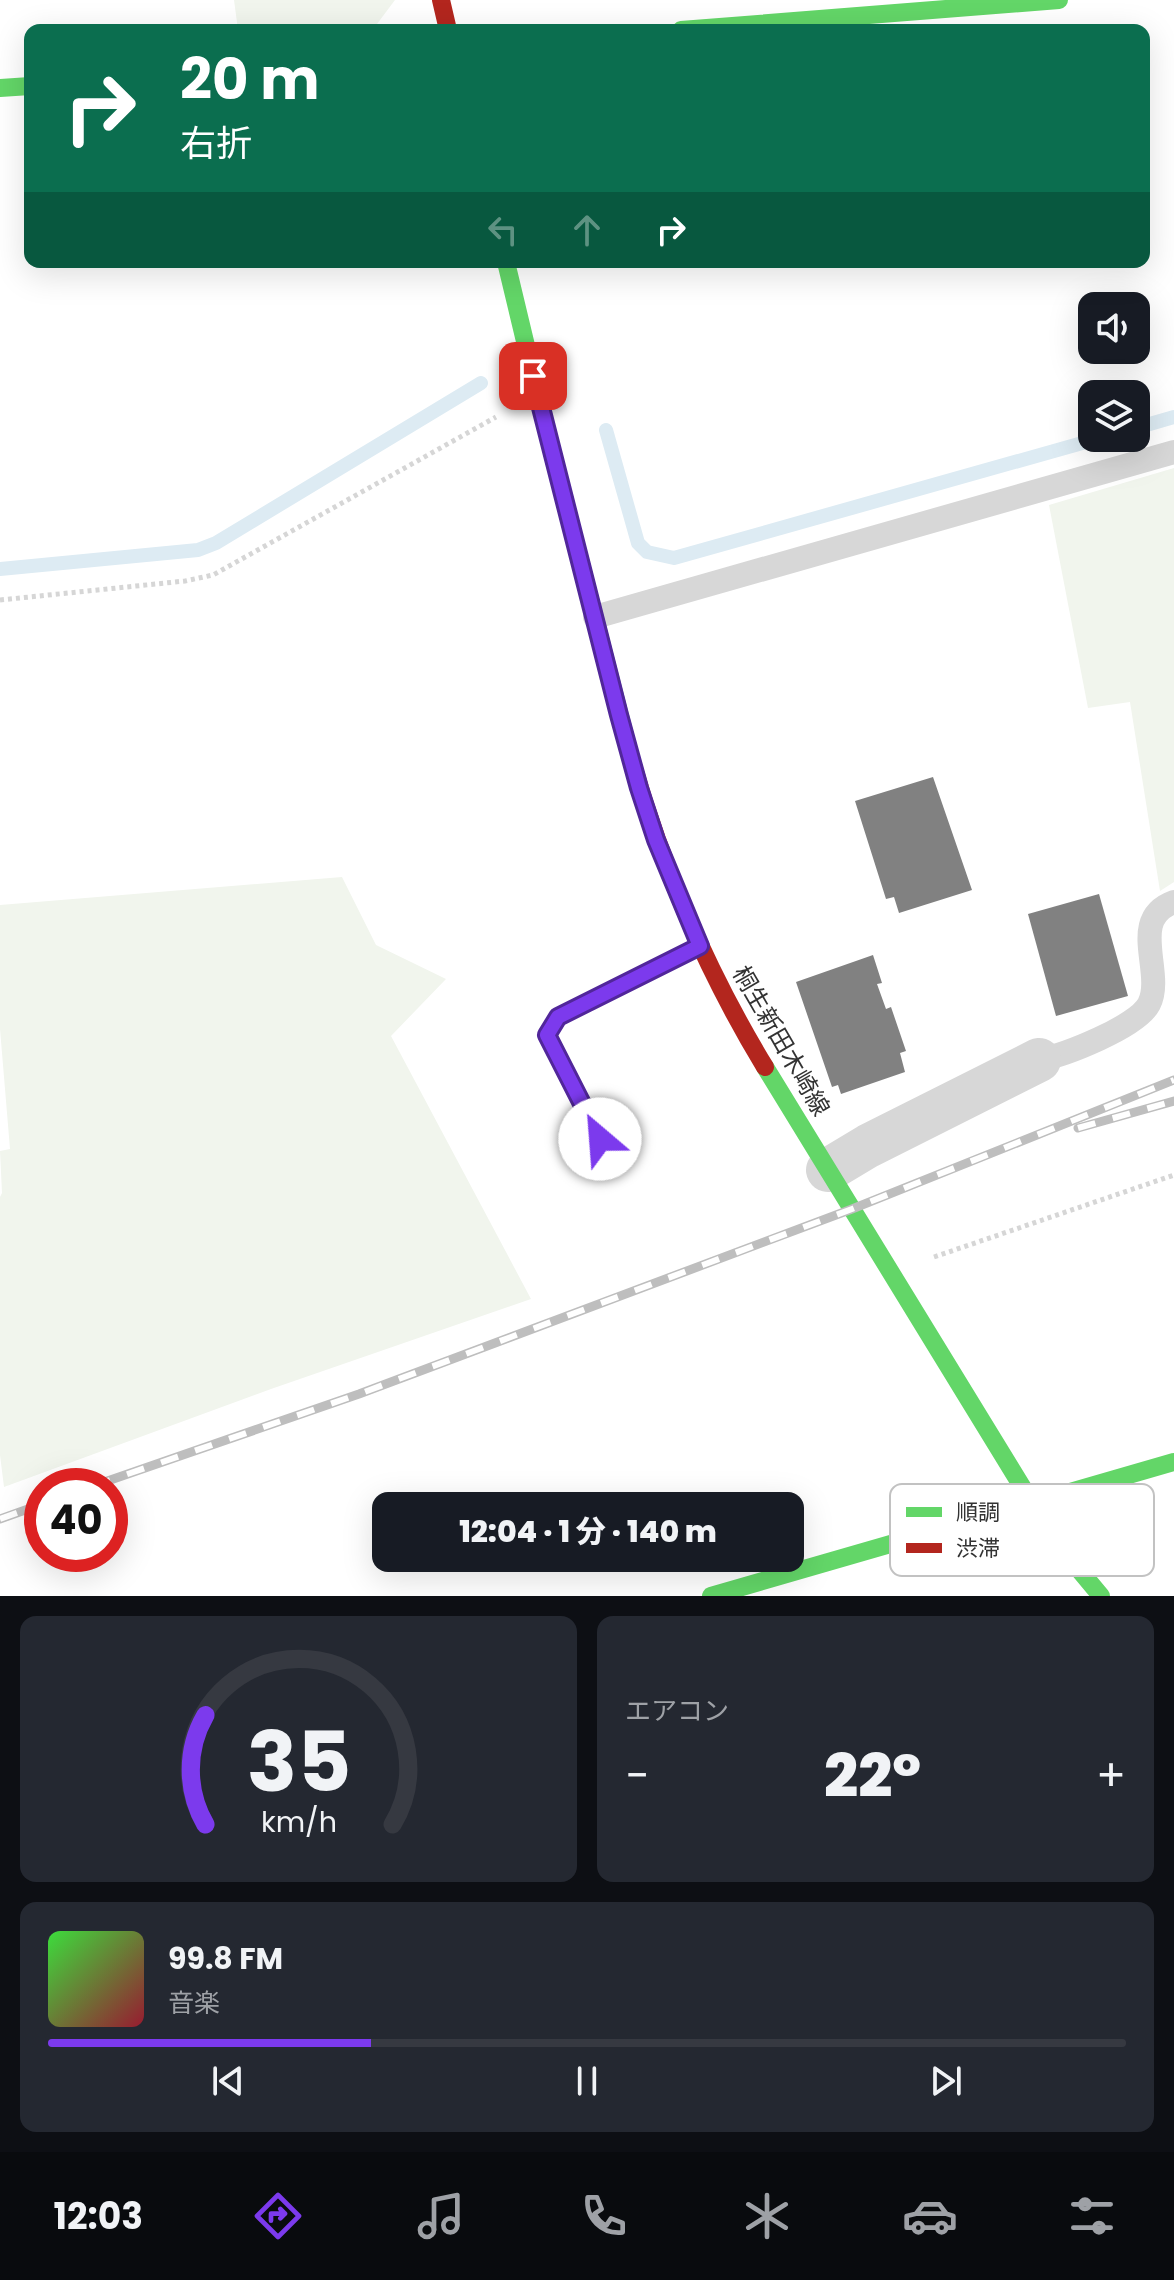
<!DOCTYPE html>
<html lang="ja">
<meta charset="utf-8">
<style>
:root{--surface:#171b24;--page:#242831;--text:#f1f3f6;--muted:#9ea1a6;--line:#363941;--accent:#7c3aed}
body{margin:0;font-family:Poppins,"Noto Sans JP",sans-serif;background:var(--page);color:var(--text);height:100vh;display:flex;flex-direction:column;font-size:30px;white-space:nowrap}
*{box-sizing:border-box;margin:0}
p{font-size:26px;color:var(--muted)}
.icon{flex:none;width:44px;height:44px;fill:none;stroke:currentColor;stroke-width:2;stroke-linecap:round;stroke-linejoin:round}
.map{position:relative;height:1596px;overflow:hidden}
.drawer{display:flex;flex-direction:column;gap:20px;padding:20px;background:#0d0f14;flex:1}
.drawer>*{flex:none}
.guide{position:absolute;left:24px;top:24px;width:1126px;height:244px;border-radius:16px;box-shadow:0 8px 32px #0002;background:#0b6e4f;color:#fff;overflow:hidden}
.buttons{position:absolute;left:1078px;top:292px;display:grid;gap:16px}
.buttons a{display:grid;place-items:center;width:72px;height:72px;border-radius:16px;background:var(--surface);box-shadow:0 8px 32px #0002;font-size:40px}
.speed{position:absolute;left:24px;top:1468px;display:flex;gap:16px;font-size:40px;font-weight:700;text-align:center}
.speed>*{display:grid;place-content:center;width:104px;height:104px;border-radius:50%;background:var(--surface);box-shadow:0 8px 32px #0002;line-height:1}
.speed .limit{border:12px solid #d22;background:#fff;color:#111}
.pin{position:absolute;display:grid;place-items:center;width:68px;height:68px;color:#fff;margin:-34px;border-radius:16px;box-shadow:0 4px 12px #0006}
.me{position:absolute;width:88px;margin:-44px;rotate:333deg;stroke-linejoin:round;filter:drop-shadow(0 0 6px #0008)}
.turn{display:flex;align-items:center;gap:28px;height:168px;padding:0 24px;font-size:36px}
.turn .icon{width:104px;height:104px;stroke-width:2.5}
.turn b{display:block;font-size:56px;line-height:68px}
.lanes{display:flex;align-items:center;height:76px;padding:0 24px;background:#0003;justify-content:center;gap:40px;direction:ltr}
.lanes .off{opacity:.35}
.big{font-size:60px;font-weight:800;line-height:1.1}
.drawer .card{flex:1;display:flex;flex-direction:column;justify-content:center;gap:12px;min-width:0;padding:0 28px;border-radius:16px;background:var(--page)}
.drawer .dial{align-items:center;gap:0}
.dial svg{height:208px;overflow:visible;fill:none;stroke:var(--line);stroke-width:7;stroke-linecap:round;text-anchor:middle}
.dial text{fill:var(--text);stroke:none}
.song{display:flex;align-items:center;gap:24px}
.cover{width:96px;height:96px;border-radius:12px;background:linear-gradient(135deg,hsl(120 70% 55%),hsl(350 70% 35%))}
.played{height:8px;border-radius:4px;background:linear-gradient(90deg,var(--accent) 30%,var(--line) 30%)}
.keys{display:flex;justify-content:space-around;direction:ltr}
.heat{display:flex;justify-content:space-between;align-items:center;font-size:44px;direction:ltr}
.drawer .tiles{flex:1;display:grid;gap:20px;grid-template-columns:1fr 1fr}
.card:last-child{grid-column:span 2}
.trip{position:absolute;left:372px;top:1492px;width:432px;height:80px;border-radius:16px;background:var(--surface);box-shadow:0 8px 32px #0002;font-weight:800;line-height:80px;text-align:center}
.tabs{display:flex;height:128px;justify-content:space-around;align-items:center;background:#090b0e;color:var(--muted)}
.tabs .icon{width:56px;height:56px}
.tabs .current{color:var(--accent)}
.tabs b{font-size:36px;color:var(--text)}
.map>svg:first-child{display:block}
.green{fill:#f1f5ed}
.lines{fill:none;stroke-linecap:round;stroke-linejoin:round}
.stream{stroke:#ddebf3;stroke-width:14}
.building{fill:#818181}
.path{stroke:#d6d6d6;stroke-width:5;stroke-dasharray:4 4;stroke-linecap:butt}
.lane{stroke:#d7d7d7;stroke-width:24}
.street{stroke:#d7d7d7;stroke-width:44}
.fast{stroke:#63d668;stroke-width:18}
.jam{stroke:#b3261e;stroke-width:18}
.rail-casing{stroke:#bebebe;stroke-width:9}
.rail{stroke:#fff;stroke-width:6;stroke-dasharray:18;stroke-linecap:butt}
.route-casing{stroke:#51269a;stroke-width:20}
.route{stroke:#7c3aed;stroke-width:14}
.labels{text-anchor:middle;stroke-width:8;stroke-linejoin:round;paint-order:stroke}
.street-label{font-size:24px;fill:#333;stroke:#fff}
.key{fill:#fff;stroke:#c2c2c2;stroke-width:2}
.key-label{font-size:22px;fill:#333}
</style>
<div class="map">
<svg width="1174" height="1596" viewBox="0 0 1174 1596">
<rect width="100%" height="100%" fill="#fff"/>
<!-- green -->
<g class="green">
<polygon points="234,0 395,0 377,24 324,30 238,30"/>
<polygon points="1174,468 1174,882 1160,891 1130,702 1088,708 1049,505"/>
<polygon points="342,877 376,945 446,979 391,1036 531,1299 271,1389 4,1487 0,1455 0,1197 2,1193 0,1151 10,1149 0,1029 0,905"/>
</g>
<g class="lines">
<!-- stream -->
<g class="stream">
<polyline points="1136,428 1174,417"/>
<polyline points="606,430 638,543 647,552 674,558 1100,438"/>
<polyline points="0,569 198,550 216,543 481,383"/>
</g>
</g>
<!-- building -->
<g class="building">
<polygon points="933,777 972,890 899,913 894,897 886,899 855,801"/>
<polygon points="1099,894 1128,996 1056,1016 1028,914"/>
<polygon points="873,955 882,983 877,984 886,1009 891,1007 906,1051 900,1053 905,1072 841,1094 838,1085 832,1087 796,982"/>
</g>
<g class="lines">
<!-- path -->
<g class="path">
<polyline points="0,600 185,581 213,575 496,417"/>
<polyline points="934,1257 1174,1175"/>
</g>
<!-- lane -->
<g class="lane">
<polyline points="595,617 1174,452"/>
<path d="M1039,1060C1065,1055 1137,1027 1149,1004C1165,972 1127,919 1174,902"/>
</g>
<!-- street -->
<polyline class="street" points="828,1170 868,1146 1039,1060"/>
<!-- fast -->
<g class="fast">
<polyline points="681,30 1059,0"/>
<polyline points="0,88 30,86"/>
<polyline points="506,262 540,404 629,751"/>
<polyline points="765,1067 1056,1542 1101,1596"/>
<polyline points="600,1139 547,1035 558,1017 700,946"/>
<polyline points="711,1596 1174,1462"/>
</g>
<!-- jam -->
<g class="jam">
<polyline points="441,0 448,30"/>
<path d="M629,751C659,860 706,970 765,1067"/>
</g>
<defs>
<g id="rail">
<polyline points="1078,1128 1174,1101"/>
<polyline points="93,1486 359,1394 852,1209 1174,1080"/>
<polyline points="0,1519 42,1504"/>
</g>
</defs>
<!-- rail casing -->
<use href="#rail" class="rail-casing"/>
<!-- rail -->
<use href="#rail" class="rail"/>
</g>
<g class="lines">
<defs>
<polyline id="route" points="533,376 619,715 639,788 656,840 700,946 558,1017 547,1035 600,1139"/>
</defs>
<!-- route casing -->
<use href="#route" class="route-casing"/>
<!-- route -->
<use href="#route" class="route"/>
</g>
<g class="labels">
<!-- street labels -->
<g class="street-label">
<text transform="translate(781 1041) rotate(60)" y="8">桐生新田木崎線</text>
</g>
</g>
<!-- legend -->
<rect x="890" y="1484" width="264" height="92" rx="12" class="key"/>
<rect x="906" y="1507" width="36" height="10" fill="#63d668"/>
<rect x="906" y="1543" width="36" height="10" fill="#b3261e"/>
<g class="key-label">
<text x="956" y="1520">順調</text>
<text x="956" y="1556">渋滞</text>
</g>
</svg>
<div class="buttons">
<a><svg class="icon" aria-label="sound" viewBox="0 0 24 24"><path d="M4 9h4l5-4v14l-5-4H4zM17 9q2 3 0 6"/></svg></a>
<a><svg class="icon" aria-label="layers" viewBox="0 0 24 24"><path d="M12 4l9 5-9 5-9-5zM3 14l9 5 9-5"/></svg></a>
</div>
<div class="speed"><div class="limit">40</div></div>
<div class="pin" style="left:533px;top:376px;background:#d93025"><svg class="icon" aria-label="arrive" viewBox="0 0 24 24"><path d="M6 21V4h12l-3 4 3 4H6"/></svg></div>
<svg class="me" style="left:600px;top:1139px" viewBox="-20 -20 40 40"><circle r="19" fill="#fff"/><path d="M0-13L10 11 0 6-10 11z" fill="#7c3aed"/></svg>
<div class="trip">12:04 · 1 分 · 140 m</div>
<div class="guide">
<div class="turn"><svg class="icon" aria-label="right" viewBox="0 0 24 24"><path d="M7 20v-9h11M14 6l5 5-5 5"/></svg><div><b>20 m</b>右折</div></div>
<div class="lanes"><svg class="icon off" aria-label="left" viewBox="0 0 24 24"><path d="M17 20v-9H6M10 6l-5 5 5 5"/></svg><svg class="icon off" aria-label="ahead" viewBox="0 0 24 24"><path d="M12 20V5M6 11l6-6 6 6"/></svg><svg class="icon" aria-label="right" viewBox="0 0 24 24"><path d="M7 20v-9h11M14 6l5 5-5 5"/></svg></div>
</div>
</div>
<section class="drawer">
<div class="tiles">
<div class="card dial"><svg viewBox="0 0 100 80">
<path d="M14 69A42 42 0 1 1 86 69"/>
<path d="M14 69A42 42 0 0 1 14 27" stroke="#7c3aed"/>
<text x="50" y="56" font-size="32" font-weight="700">35</text>
<text x="50" y="72" font-size="11">km/h</text>
</svg></div>
<div class="card"><p>エアコン</p>
<div class="heat"><a>−</a><b class="big">22°</b><a>+</a></div>
</div>
<div class="card">
<div class="song"><i class="cover"></i><div><b>99.8 FM</b><p>音楽</p></div></div>
<div class="played"></div>
<div class="keys"><svg class="icon" aria-label="previous" viewBox="0 0 24 24"><path d="M18 5L8 12l10 7zM5 5v14"/></svg><svg class="icon" aria-label="pause" viewBox="0 0 24 24"><path d="M8 5v14M16 5v14"/></svg><svg class="icon" aria-label="next" viewBox="0 0 24 24"><path d="M6 5l10 7-10 7zM19 5v14"/></svg></div>
</div>
</div>
</section>
<nav class="tabs">
<b>12:03</b>
<svg class="icon current" aria-label="directions" viewBox="0 0 24 24"><path d="M12 3l9 9-9 9-9-9zM9 14v-3h6M13 9l2 2-2 2"/></svg>
<svg class="icon" aria-label="music" viewBox="0 0 24 24"><path d="M9 18V5l10-2v13"/><circle cx="6" cy="18" r="3"/><circle cx="16" cy="16" r="3"/></svg>
<svg class="icon" aria-label="phone" viewBox="0 0 24 24"><path d="M5 4h4l2 5-3 2q2 4 5 5l2-3 5 2v4C11 20 4 13 5 4z"/></svg>
<svg class="icon" aria-label="climate" viewBox="0 0 24 24"><path d="M12 3v18M4 7l16 10M4 17L20 7"/></svg>
<svg class="icon" aria-label="car" viewBox="0 0 24 24"><path d="M5 17H2v-5l4-1 3-4h7l3 4 3 1v5h-3M9 17h6M6 11h13"/><circle cx="7" cy="17" r="2"/><circle cx="17" cy="17" r="2"/></svg>
<svg class="icon" aria-label="filters" viewBox="0 0 24 24"><path d="M4 7h16M4 17h16"/><circle cx="9" cy="7" r="2"/><circle cx="15" cy="17" r="2"/></svg>
</nav>
